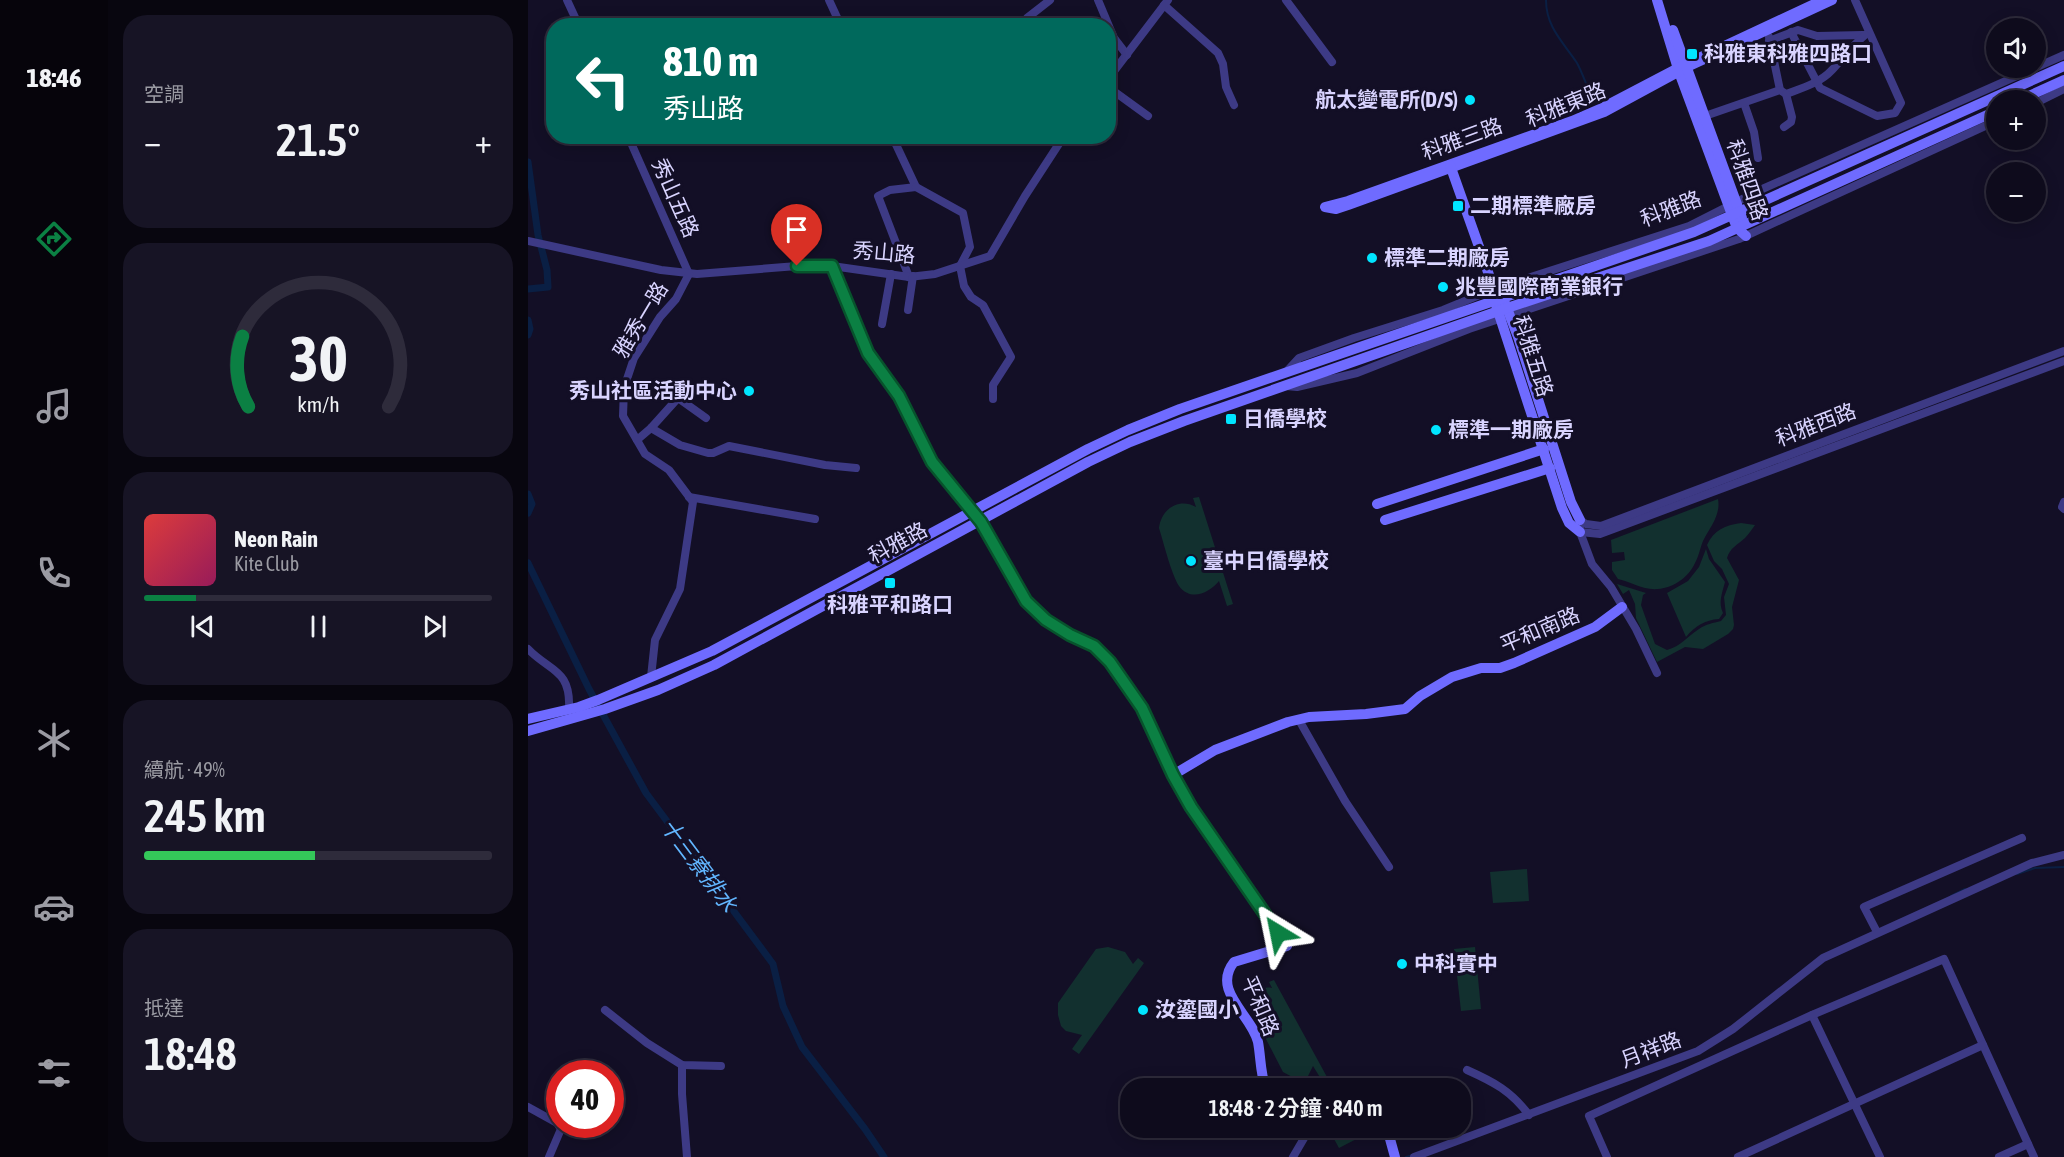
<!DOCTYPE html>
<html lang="zh-TW">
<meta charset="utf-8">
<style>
:root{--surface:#0e0b1c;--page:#171425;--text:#f1f3f6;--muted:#9b9ba3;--line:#2e2b3b;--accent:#0b8043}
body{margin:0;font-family:"Asap Condensed","Noto Sans TC",sans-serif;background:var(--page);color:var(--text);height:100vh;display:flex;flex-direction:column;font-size:22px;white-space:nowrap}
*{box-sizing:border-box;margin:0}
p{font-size:20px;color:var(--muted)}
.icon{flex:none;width:33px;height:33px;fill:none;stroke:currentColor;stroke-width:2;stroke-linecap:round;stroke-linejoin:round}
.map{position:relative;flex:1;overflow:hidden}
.drawer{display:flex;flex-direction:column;gap:15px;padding:15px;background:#08060f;width:420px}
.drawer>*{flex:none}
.banner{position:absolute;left:18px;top:18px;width:570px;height:126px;border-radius:24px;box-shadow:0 3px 15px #0003,0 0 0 2px var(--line);background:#00695c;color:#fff;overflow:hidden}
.tools{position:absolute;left:1458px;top:18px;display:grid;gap:12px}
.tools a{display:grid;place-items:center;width:60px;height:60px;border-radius:50%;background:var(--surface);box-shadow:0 3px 15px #0003,0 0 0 2px var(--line);font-size:30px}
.speed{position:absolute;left:18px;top:1060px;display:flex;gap:12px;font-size:30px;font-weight:700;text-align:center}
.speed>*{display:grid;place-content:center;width:78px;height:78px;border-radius:50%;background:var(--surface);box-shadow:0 3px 15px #0003,0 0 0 2px var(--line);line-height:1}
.speed .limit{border:9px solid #d22;background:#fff;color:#111}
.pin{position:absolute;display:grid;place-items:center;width:51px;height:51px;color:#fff;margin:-62px -26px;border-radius:50% 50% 50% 0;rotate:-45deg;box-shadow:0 0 6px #0007}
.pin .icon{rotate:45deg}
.me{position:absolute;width:66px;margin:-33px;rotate:325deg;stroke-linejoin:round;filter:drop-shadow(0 0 4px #0008)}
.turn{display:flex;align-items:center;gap:21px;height:126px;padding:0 18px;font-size:27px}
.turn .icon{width:78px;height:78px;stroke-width:2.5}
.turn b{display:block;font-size:42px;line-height:51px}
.big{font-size:45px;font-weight:600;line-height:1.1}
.drawer .tile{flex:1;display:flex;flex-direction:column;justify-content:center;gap:9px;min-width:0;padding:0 21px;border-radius:24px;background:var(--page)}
.drawer .dial{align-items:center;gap:0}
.dial svg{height:156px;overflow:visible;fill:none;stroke:var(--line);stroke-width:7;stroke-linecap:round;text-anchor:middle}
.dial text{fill:var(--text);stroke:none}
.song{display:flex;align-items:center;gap:18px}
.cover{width:72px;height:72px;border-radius:9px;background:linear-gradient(135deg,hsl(0 70% 55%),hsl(330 70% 35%))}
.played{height:6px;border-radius:3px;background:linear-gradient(90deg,var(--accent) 15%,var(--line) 15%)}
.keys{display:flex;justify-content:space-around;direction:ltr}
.heat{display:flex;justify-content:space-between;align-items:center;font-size:33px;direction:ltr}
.charge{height:9px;border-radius:4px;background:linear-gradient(90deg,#34c759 49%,var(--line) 0)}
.trip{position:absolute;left:592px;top:1078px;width:351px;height:60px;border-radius:24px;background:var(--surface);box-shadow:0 3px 15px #0003,0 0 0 2px var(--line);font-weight:600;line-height:60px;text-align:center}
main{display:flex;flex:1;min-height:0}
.menu{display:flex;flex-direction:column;width:108px;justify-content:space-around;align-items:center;background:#06040b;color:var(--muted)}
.menu .icon{width:42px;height:42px}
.menu .current{color:var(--accent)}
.menu b{font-size:27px;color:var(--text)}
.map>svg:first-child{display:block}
.green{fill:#12302f}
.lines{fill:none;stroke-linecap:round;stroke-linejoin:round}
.stream{stroke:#0a1f44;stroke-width:2}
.canal{stroke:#0a1f44;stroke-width:7}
.street{stroke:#3d3a85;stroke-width:8}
.secondary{stroke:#6f6bff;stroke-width:10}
.route-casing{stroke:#07532c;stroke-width:15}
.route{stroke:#0b8043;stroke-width:10}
.poi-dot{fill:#00e5ff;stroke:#130f26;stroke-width:2}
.labels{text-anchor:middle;stroke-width:6;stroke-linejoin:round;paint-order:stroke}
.poi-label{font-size:21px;font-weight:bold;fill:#d9d4ff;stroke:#130f26;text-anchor:start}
.street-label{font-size:21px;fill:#d9d4ff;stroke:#130f26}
.water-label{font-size:22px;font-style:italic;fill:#62b6ff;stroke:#130f26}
</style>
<main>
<nav class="menu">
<b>18:46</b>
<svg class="icon current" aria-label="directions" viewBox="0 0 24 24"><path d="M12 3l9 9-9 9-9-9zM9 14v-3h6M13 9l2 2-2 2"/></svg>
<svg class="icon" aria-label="music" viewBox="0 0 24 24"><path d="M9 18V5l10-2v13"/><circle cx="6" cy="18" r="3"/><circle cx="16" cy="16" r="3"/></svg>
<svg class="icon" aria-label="phone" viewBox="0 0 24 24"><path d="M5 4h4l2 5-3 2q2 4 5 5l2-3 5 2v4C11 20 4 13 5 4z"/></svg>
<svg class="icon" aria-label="climate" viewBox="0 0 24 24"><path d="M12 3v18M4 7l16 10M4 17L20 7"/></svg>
<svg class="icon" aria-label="car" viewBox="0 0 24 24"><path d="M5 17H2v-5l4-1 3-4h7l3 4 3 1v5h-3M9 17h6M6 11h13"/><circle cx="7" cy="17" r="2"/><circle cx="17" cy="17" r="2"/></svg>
<svg class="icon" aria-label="filters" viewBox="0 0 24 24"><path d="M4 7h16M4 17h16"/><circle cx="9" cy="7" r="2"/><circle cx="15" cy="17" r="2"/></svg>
</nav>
<section class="drawer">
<div class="tile"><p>空調</p>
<div class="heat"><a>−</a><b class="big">21.5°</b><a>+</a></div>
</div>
<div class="tile dial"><svg viewBox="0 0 100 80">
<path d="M14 69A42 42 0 1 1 86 69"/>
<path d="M14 69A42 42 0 0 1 11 33" stroke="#0b8043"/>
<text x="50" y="56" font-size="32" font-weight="700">30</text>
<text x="50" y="72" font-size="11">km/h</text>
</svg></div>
<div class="tile">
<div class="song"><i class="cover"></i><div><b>Neon Rain</b><p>Kite Club</p></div></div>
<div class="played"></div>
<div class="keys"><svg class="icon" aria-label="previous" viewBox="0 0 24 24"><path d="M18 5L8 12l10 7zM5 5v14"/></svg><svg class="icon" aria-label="pause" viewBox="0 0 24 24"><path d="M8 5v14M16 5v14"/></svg><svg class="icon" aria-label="next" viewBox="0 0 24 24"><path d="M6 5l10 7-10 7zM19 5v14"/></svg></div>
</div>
<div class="tile"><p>續航 · 49%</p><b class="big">245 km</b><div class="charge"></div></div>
<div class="tile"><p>抵達</p><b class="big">18:48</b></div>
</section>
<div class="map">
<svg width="1536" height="1157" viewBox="0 0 1536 1157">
<rect width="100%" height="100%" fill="#130f26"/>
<!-- green -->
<g class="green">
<path d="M671,497L705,604L699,606L691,581C681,593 663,602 651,586C643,573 636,544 631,528C633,510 650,497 668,507L665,498Z"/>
<path d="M1190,499C1193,515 1182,527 1175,541C1172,548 1171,556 1167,563C1159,581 1137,593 1117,588C1108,586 1100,581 1090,579L1084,570V562L1097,560L1096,552L1084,553L1083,540Z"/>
<path d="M1213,523L1227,525C1224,529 1221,534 1217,538C1209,545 1202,548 1199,558L1211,580L1204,607L1206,625L1205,629L1200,634L1175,649L1157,647L1129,662L1108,618L1107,604L1101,590L1095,594L1089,584L1118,593L1115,595L1113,605L1127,644L1139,650C1153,646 1159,637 1171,629C1178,624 1185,623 1193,621L1198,615L1196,597L1201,584L1194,569L1186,561L1179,545C1186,530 1197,525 1213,523Z"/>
<path d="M1178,549L1181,559L1197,582C1194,594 1190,602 1195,613L1191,619C1177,620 1167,626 1158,637L1139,593L1160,581L1171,567Z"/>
<polygon points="999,869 1001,901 965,903 962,872"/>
<polygon points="580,947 597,952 605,964 610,958 616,963 551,1054 544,1049 554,1035 538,1031 533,1026 530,1015 530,1003 568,949"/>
<polygon points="947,947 953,1009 933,1011 926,949"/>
<path d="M746,980L799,1077L793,1079L785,1066L780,1076L770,1080L755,1072L722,1008C724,996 731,985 744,988L741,982Z"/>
<polygon points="800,1128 840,1128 842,1132 811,1148"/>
</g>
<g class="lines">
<!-- stream -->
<g class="stream">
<path d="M1018,0C1018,27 1035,42 1049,63C1055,74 1059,87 1064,98"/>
<polyline points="1489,874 1507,868 1536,867"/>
<polyline points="1423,896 1437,889"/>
<polyline points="878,1157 885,1155"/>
</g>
<!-- canal -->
<g class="canal">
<polyline points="0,162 10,235 19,270 20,287 0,289"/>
<polyline points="0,320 2,329 0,335"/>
<polyline points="0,494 4,504 0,513"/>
<polyline points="0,563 61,689 118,793 245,964 255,1006 274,1047 337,1129 356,1157"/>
</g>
<!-- street -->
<g class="street">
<polyline points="39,0 51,26"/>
<polyline points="301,0 313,26"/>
<polyline points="570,0 586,38 599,55"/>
<polyline points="758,0 804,62"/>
<polyline points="636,5 690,53 695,64 698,87 706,105"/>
<polyline points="498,26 499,18 522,0"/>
<polyline points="1263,32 1292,88 1349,116 1367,113 1373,103 1327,0"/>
<polyline points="1241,37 1252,90"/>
<polyline points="1241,41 1270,30 1289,36 1335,35"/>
<polyline points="580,79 640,0"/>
<polyline points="580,87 620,116"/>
<polyline points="1216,103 1226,132 1230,158"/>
<polyline points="1508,103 1536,89"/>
<path d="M1177,116L1252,90L1258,94C1274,88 1292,83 1304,70C1315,58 1324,46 1337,35"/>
<polyline points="1256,127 1263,122 1264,117 1258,94"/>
<polyline points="100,136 161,274"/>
<polyline points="364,136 388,187 362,190 350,196 381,277"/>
<polyline points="388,187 435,213 442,247 432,266 436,286 443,297 455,305 483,357 465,385 465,399"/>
<polyline points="0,241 133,270 169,274 269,266 304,266 381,277 407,274 462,256 497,196 536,136"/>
<polyline points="304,266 340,353 371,396 404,462 453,522 498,601 518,620 542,635 566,646 582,662 614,708 645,775"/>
<polyline points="380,310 385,276"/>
<polyline points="354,324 363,274"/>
<polyline points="759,371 771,358 826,338 915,310 966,289 1161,226 1232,190 1536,55"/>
<polyline points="758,386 769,387 829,373 941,329 1211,239 1468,121"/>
<polyline points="123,428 152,445 180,453 185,453 201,446 297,465 328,468"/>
<polyline points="109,440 123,428 150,398 178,418"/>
<polyline points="161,497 287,519"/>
<polyline points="1536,502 1534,507 1536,509"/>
<polyline points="1052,532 1072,534 1536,361"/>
<path d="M0,649C22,672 43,669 41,709"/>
<polyline points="1129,673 1108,629 1083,587 1064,564 1052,532 1052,520 1058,524 1073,526 1536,351"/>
<polyline points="123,677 127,640 152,589 165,502 141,470 117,454 95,416 96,388 106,358 132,317 148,299 161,274"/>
<polyline points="771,720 817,801 861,867"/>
<polyline points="1349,932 1336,907 1494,838"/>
<polyline points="77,1010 119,1043 154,1065 193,1066"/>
<polyline points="1284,1015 1352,1157"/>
<polyline points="154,1065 154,1094 159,1157"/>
<path d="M939,1070C966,1082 983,1091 1001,1115"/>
<polyline points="0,1107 29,1123 33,1129 21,1157"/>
<polyline points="765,1157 782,1128"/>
<polyline points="886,1157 1170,1051 1205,1029 1295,958 1504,863 1536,855"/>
<polyline points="1079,1157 1061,1116 1284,1015 1416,959 1506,1157"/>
<polyline points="1210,1157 1455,1045"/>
<polyline points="1471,1157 1500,1144"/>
</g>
<!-- secondary -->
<g class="secondary">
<polyline points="1129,0 1151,72 1204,215 1209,228 1218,236"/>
<polyline points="1295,0 1158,64 1074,108 1044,121 820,201 797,207 808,209 820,205 1076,112 1159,67 1304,0"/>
<polyline points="1145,30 1214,218"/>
<polyline points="1492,100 1536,80"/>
<polyline points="922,165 966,289 967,302 1034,508 1041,523 1052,532"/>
<polyline points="977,303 990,337 1043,502 1052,520"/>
<polyline points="849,504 1016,449"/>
<polyline points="857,520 1022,468"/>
<polyline points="0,719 51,707 70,700 184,651 560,449 600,430 652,409 1166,232 1536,66"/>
<polyline points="0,731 77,709 130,690 186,665 560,462 602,442 656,421 979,308 1181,241 1468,111"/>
<path d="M738,1089C732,1073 733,1058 730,1042C724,1015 683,991 706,962L759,946L663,807L645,775L687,750L760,722L781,717L838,714L877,709L892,696L924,677L953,668H972L986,663L1067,627L1094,607"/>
<polyline points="859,1128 867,1157"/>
</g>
</g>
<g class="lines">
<defs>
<polyline id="route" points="269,266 304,266 340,353 371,396 404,462 453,522 498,601 518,620 542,635 566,646 582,662 614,708 645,775 663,807 750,933"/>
</defs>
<!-- route casing -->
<use href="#route" class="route-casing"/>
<!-- route -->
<use href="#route" class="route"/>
</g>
<!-- markers -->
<g class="poi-dot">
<rect x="1158" y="48" width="12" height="12" rx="3"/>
<circle cx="942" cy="100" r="6"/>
<rect x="924" y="200" width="12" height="12" rx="3"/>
<circle cx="844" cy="258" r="6"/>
<circle cx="915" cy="287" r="6"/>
<circle cx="221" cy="391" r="6"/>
<rect x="697" y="413" width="12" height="12" rx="3"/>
<circle cx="908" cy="430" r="6"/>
<circle cx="663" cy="561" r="6"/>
<rect x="356" y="577" width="12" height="12" rx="3"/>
<circle cx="874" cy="964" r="6"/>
<circle cx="615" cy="1010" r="6"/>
</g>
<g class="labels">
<!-- poi labels -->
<g class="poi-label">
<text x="1176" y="61">科雅東科雅四路口</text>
<text x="930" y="107" text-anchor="end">航太變電所(D/S)</text>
<text x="942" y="213">二期標準廠房</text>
<text x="856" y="265">標準二期廠房</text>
<text x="927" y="294">兆豐國際商業銀行</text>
<text x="209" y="398" text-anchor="end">秀山社區活動中心</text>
<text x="715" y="426">日僑學校</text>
<text x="920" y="437">標準一期廠房</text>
<text x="675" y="568">臺中日僑學校</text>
<text x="362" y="612" text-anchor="middle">科雅平和路口</text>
<text x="886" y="971">中科實中</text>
<text x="627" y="1017">汝鎏國小</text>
</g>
<!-- street labels -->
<g class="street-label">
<text transform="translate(1038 105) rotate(-22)" y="7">科雅東路</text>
<text transform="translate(934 139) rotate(-20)" y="7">科雅三路</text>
<text transform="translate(1219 180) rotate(71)" y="7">科雅四路</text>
<text transform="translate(147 198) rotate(66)" y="7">秀山五路</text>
<text transform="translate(1143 209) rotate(-21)" y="7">科雅路</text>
<text transform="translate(356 253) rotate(5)" y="7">秀山路</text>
<text transform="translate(113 320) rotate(-59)" y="7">雅秀一路</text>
<text transform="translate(1005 356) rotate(72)" y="7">科雅五路</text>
<text transform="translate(1288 425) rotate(-21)" y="7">科雅西路</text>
<text transform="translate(370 543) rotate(-28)" y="7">科雅路</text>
<text transform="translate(1012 630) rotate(-23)" y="7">平和南路</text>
<text transform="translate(732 1006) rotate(67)" y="7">平和路</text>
<text transform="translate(1123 1050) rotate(-21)" y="7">月祥路</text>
</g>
<!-- water labels -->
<g class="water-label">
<text transform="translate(171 865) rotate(53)" y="8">十三寮排水</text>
</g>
</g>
</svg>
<div class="tools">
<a><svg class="icon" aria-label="sound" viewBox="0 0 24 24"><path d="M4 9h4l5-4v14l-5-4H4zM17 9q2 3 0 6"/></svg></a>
<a>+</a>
<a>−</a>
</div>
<div class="speed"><div class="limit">40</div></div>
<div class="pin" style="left:269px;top:266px;background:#d93025"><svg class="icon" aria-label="arrive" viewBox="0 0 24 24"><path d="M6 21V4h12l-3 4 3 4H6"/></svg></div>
<svg class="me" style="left:750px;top:933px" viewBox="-20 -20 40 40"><path d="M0-17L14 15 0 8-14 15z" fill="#0b8043" stroke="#fff" stroke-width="4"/></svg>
<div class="trip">18:48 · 2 分鐘 · 840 m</div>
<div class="banner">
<div class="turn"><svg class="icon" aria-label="left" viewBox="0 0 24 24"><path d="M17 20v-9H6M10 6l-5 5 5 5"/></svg><div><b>810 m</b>秀山路</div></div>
</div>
</div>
</main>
